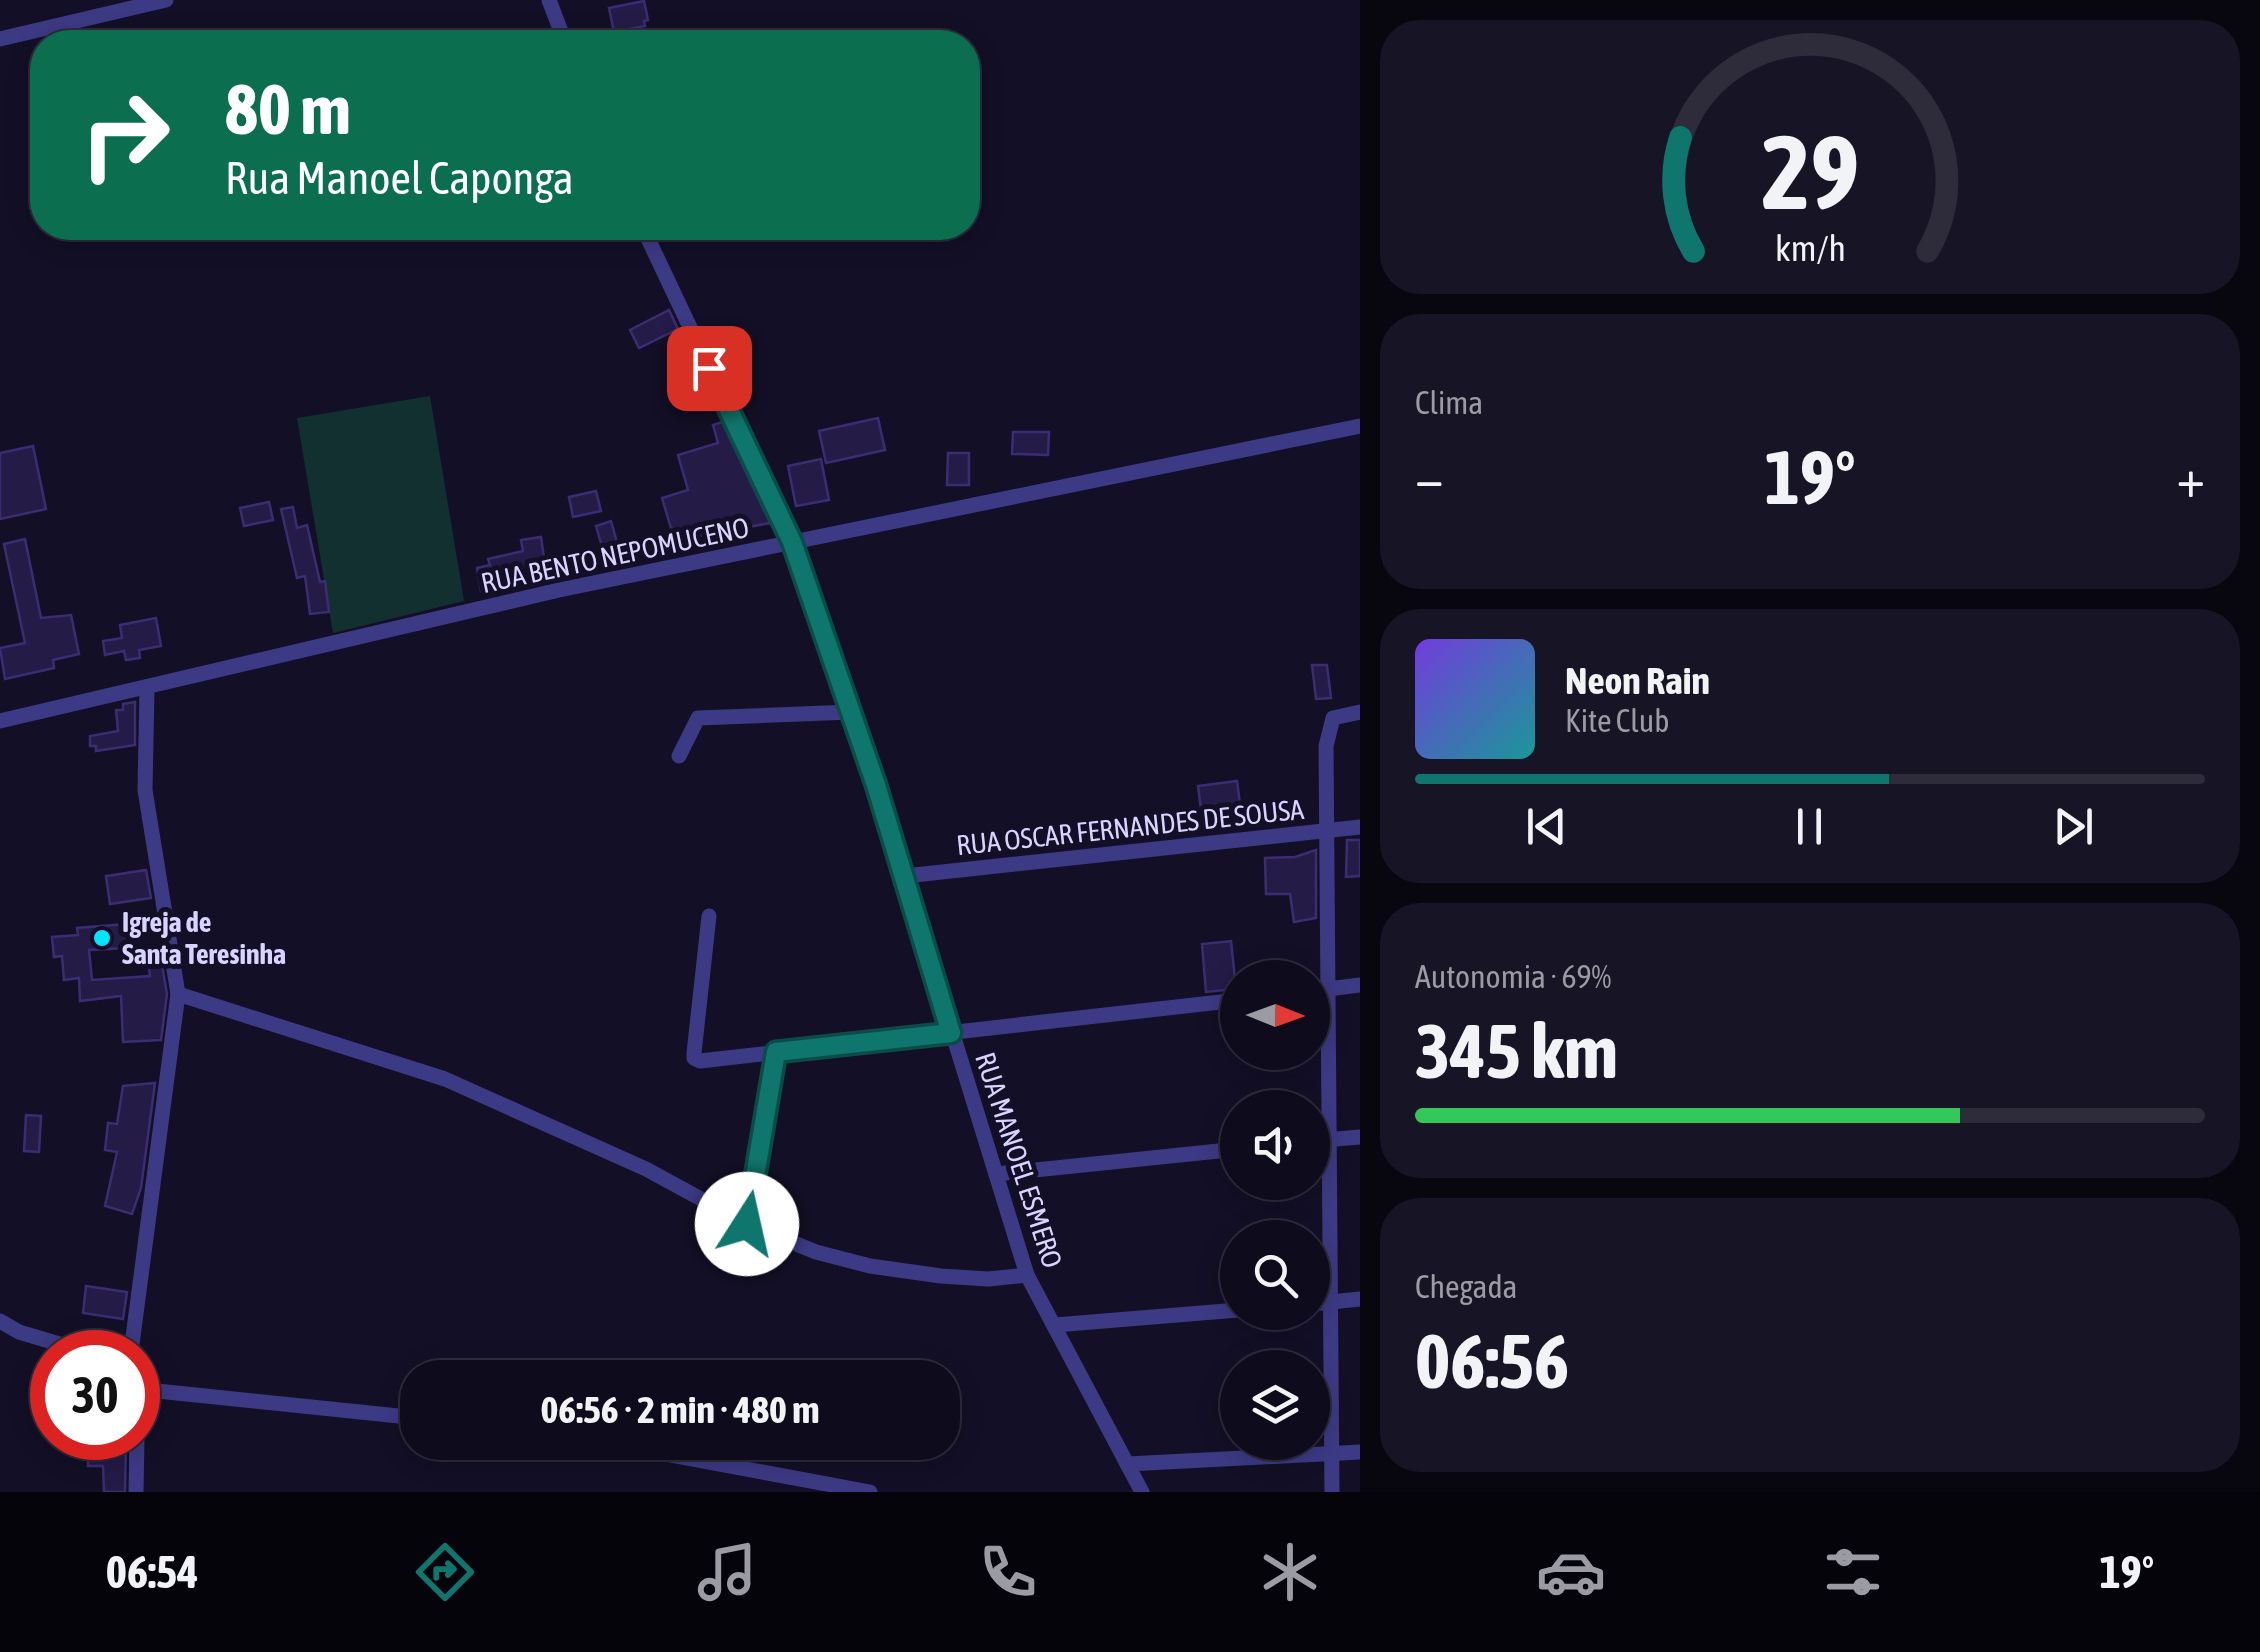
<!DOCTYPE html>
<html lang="pt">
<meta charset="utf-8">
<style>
:root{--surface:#0e0b1c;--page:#171425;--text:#f1f3f6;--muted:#9b9ba3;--line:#2e2b3b;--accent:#0f766e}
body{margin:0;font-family:"Asap Condensed",sans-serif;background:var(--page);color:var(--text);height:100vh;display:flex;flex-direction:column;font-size:38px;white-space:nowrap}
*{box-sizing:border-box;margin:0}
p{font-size:32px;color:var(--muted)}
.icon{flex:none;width:55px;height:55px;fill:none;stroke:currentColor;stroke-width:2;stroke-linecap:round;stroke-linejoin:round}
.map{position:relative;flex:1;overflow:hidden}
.drawer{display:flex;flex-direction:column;gap:20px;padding:20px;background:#08060f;width:900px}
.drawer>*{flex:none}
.guide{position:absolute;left:30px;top:30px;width:950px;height:210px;border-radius:40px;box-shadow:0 5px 25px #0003,0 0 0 2px var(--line);background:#0b6e4f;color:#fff;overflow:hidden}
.needle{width:65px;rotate:91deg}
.fabs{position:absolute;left:1220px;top:960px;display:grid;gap:20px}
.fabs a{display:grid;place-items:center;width:110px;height:110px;border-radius:50%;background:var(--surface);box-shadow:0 5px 25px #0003,0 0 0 2px var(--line);font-size:50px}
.speed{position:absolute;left:30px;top:1330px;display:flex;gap:20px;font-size:50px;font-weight:700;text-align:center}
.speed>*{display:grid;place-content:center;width:130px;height:130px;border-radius:50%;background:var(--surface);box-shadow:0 5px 25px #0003,0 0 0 2px var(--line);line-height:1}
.speed .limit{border:15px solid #d22;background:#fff;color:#111}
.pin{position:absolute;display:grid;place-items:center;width:85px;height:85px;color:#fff;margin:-42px;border-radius:20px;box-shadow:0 5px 15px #0006}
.me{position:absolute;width:110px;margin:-55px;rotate:10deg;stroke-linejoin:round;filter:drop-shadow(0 0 8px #0008)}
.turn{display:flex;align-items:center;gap:35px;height:210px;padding:0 30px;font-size:45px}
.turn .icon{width:130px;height:130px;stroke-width:2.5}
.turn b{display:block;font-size:70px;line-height:85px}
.big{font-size:75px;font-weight:700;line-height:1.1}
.drawer .widget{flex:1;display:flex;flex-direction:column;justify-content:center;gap:15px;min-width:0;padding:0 35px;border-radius:40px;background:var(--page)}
.drawer .dial{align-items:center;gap:0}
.dial svg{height:260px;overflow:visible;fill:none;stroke:var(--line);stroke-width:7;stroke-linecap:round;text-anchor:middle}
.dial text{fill:var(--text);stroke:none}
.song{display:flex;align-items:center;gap:30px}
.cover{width:120px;height:120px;border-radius:15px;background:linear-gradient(135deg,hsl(260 70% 55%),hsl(180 70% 35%))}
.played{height:10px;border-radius:5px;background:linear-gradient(90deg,var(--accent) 60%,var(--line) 60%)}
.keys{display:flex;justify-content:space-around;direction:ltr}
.heat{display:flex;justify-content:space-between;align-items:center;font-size:55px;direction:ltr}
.charge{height:15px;border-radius:8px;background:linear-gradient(90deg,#34c759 69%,var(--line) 0)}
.trip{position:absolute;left:400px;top:1360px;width:560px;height:100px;border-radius:40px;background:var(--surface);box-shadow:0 5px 25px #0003,0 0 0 2px var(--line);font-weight:700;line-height:100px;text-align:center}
.tabs{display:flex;height:160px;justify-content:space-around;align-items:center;background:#06040b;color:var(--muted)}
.tabs .icon{width:70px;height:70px}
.tabs .on{color:var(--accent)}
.tabs b{font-size:45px;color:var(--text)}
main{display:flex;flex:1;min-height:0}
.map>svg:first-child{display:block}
.green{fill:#12302f}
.building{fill:#241b47;stroke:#3b2d73;stroke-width:2.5}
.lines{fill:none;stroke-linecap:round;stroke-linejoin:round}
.minor{stroke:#3d3a85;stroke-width:15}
.route-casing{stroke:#0a4d48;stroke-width:25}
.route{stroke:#0f766e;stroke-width:18}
.poi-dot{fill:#00e5ff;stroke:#130f26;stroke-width:4}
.labels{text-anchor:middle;stroke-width:10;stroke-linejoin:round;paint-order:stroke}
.street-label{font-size:28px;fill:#d9d4ff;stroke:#130f26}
.poi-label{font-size:28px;font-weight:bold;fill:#d9d4ff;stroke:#130f26;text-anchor:start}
</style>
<main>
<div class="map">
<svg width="1360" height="1492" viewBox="0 0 1360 1492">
<rect width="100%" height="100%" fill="#130f26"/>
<!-- green -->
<polygon class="green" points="430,396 464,601 333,633 297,418"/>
<!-- building -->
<g class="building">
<polygon points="644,1 648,20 644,21 645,26 614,32 609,8"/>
<polygon points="669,310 678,329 639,348 630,330"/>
<polygon points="878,418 885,450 826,463 819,431"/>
<polygon points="722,422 770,523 738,529 738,527 675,542 662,498 688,490 678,455 718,443 713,425"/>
<polygon points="1013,432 1049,432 1048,455 1012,454"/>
<polygon points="33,446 46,509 0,519 0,453"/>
<polygon points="948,453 969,453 969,485 947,485"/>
<polygon points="821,459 829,500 796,506 788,466"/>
<polygon points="596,491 601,511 573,517 569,497"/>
<polygon points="269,502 273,520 244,526 240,508"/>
<polygon points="293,507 297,528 307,525 320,582 325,581 329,612 310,614 305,576 297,578 281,509"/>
<polygon points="611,521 622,560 596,568 592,554 603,550 596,526"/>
<polygon points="541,537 546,572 508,577 493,581 494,588 481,591 477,568 490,565 488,559 523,551 521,540"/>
<polygon points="25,539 41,618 71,615 79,654 53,660 54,668 5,679 0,648 25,643 4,544"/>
<polygon points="156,618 161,646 139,650 140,658 126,660 124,651 105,655 103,641 122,638 120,625"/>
<polygon points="1312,665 1327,665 1331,698 1316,699"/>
<polygon points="135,702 135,745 96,751 96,746 90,746 90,736 118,731 116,710 123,710 123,704"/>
<polygon points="1237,781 1242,819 1203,825 1198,786"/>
<polygon points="1347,840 1360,840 1360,876 1346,877"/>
<polygon points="1316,850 1316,918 1294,922 1290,894 1266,894 1265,858 1295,857"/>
<polygon points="146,870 151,898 110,904 106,876"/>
<polygon points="126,924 127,948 89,950 92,980 150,976 147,950 159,948 167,994 161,1040 123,1042 121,996 80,1001 79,978 64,980 62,956 54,957 52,937 78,935 77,928"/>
<polygon points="1231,941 1236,989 1206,992 1202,944"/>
<polygon points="155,1083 141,1188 132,1214 105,1206 117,1152 105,1150 108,1123 117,1124 123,1086"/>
<polygon points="26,1115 41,1116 39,1152 24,1151"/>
<polygon points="86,1286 127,1292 123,1319 83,1313"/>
<polygon points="94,1438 126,1438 125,1492 104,1492 103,1466 88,1466 88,1441 94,1441"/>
</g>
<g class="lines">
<!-- minor -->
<g class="minor">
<polyline points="549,0 565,42"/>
<polyline points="0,39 166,0"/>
<polyline points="643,228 792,543 876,785 1027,1275 1142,1492"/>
<polyline points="0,721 559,590 1360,426"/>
<polyline points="679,756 698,718 851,712"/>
<polyline points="905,876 1360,827"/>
<polyline points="709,916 694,1053 694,1058 700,1061 1238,1000"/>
<polyline points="1312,991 1360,985"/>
<polyline points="178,994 445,1079 646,1169 747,1224 816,1252 870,1266 941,1276 988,1279 1027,1275"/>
<polyline points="1312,1141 1360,1137"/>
<polyline points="996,1174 1238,1149"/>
<polyline points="747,1224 776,1052"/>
<polyline points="1312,1304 1360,1299"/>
<polyline points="0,1321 19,1332 86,1352"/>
<polyline points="1055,1325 1238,1310"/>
<polyline points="131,1352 178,994 145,790 147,688"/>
<polyline points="138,1389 418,1418"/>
<polyline points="600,1442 870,1492"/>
<polyline points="1127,1464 1360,1452"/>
<polyline points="136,1492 137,1438"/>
<polyline points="1332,1492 1326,746 1333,718 1360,712"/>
</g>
</g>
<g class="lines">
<defs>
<polyline id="route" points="709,368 792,542 876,785 951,1033 776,1052 747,1224"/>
</defs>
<!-- route casing -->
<use href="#route" class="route-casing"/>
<!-- route -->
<use href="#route" class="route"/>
</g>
<!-- markers -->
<circle class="poi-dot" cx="102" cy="938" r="10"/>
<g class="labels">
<!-- street labels -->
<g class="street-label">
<text transform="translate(615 555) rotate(-12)" y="10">RUA BENTO NEPOMUCENO</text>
<text transform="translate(1130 827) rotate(-6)" y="10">RUA OSCAR FERNANDES DE SOUSA</text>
<text transform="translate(1019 1160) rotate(72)" y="10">RUA MANOEL ESMERO</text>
</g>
<!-- poi labels -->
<g class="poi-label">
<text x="122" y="932">Igreja de<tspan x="122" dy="32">Santa Teresinha</tspan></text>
</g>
</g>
</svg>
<div class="fabs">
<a><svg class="needle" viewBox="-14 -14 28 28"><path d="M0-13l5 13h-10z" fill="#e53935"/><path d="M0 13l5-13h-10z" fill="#9b9ba3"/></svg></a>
<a><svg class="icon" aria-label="sound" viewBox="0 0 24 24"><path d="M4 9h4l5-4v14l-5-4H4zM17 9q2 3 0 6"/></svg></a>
<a><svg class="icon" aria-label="search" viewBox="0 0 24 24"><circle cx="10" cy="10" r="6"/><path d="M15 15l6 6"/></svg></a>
<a><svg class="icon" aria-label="layers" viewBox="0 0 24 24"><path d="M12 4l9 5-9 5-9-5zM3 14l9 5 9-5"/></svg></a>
</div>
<div class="speed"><div class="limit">30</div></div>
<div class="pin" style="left:709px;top:368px;background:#d93025"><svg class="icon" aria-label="arrive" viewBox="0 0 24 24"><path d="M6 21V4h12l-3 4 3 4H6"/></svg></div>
<svg class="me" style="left:747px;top:1224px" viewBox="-20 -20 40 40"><circle r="19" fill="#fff"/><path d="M0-13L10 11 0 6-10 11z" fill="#0f766e"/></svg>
<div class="trip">06:56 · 2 min · 480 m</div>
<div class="guide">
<div class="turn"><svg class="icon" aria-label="right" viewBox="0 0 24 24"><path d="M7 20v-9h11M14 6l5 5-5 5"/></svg><div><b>80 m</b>Rua Manoel Caponga</div></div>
</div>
</div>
<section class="drawer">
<div class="widget dial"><svg viewBox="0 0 100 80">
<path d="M14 69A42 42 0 1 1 86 69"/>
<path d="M14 69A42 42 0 0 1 10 34" stroke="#0f766e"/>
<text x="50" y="56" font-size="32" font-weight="700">29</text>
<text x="50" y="72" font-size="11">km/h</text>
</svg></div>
<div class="widget"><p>Clima</p>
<div class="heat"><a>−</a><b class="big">19°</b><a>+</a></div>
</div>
<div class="widget">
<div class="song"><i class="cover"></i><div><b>Neon Rain</b><p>Kite Club</p></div></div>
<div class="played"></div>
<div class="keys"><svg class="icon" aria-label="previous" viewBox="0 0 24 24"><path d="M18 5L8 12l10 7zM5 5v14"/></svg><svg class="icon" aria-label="pause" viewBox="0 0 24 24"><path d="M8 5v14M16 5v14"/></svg><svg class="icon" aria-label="next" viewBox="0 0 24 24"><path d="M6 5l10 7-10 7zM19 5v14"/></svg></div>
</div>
<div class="widget"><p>Autonomia · 69%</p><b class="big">345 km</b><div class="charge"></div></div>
<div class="widget"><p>Chegada</p><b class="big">06:56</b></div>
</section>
</main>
<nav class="tabs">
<b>06:54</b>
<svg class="icon on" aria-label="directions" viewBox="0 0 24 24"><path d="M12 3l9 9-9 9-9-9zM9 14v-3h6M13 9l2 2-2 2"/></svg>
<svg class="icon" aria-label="music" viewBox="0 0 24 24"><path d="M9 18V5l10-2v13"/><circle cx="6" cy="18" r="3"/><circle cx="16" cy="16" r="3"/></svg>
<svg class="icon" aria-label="phone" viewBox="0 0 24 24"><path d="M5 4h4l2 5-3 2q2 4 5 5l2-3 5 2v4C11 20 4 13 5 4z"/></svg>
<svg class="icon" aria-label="climate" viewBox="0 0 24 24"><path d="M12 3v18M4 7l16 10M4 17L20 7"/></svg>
<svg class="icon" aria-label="car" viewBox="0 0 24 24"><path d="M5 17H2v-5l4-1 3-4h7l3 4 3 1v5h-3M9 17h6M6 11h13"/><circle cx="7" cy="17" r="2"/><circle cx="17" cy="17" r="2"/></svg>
<svg class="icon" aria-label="filters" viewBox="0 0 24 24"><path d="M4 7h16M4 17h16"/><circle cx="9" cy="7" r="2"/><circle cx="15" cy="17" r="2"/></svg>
<b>19°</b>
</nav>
